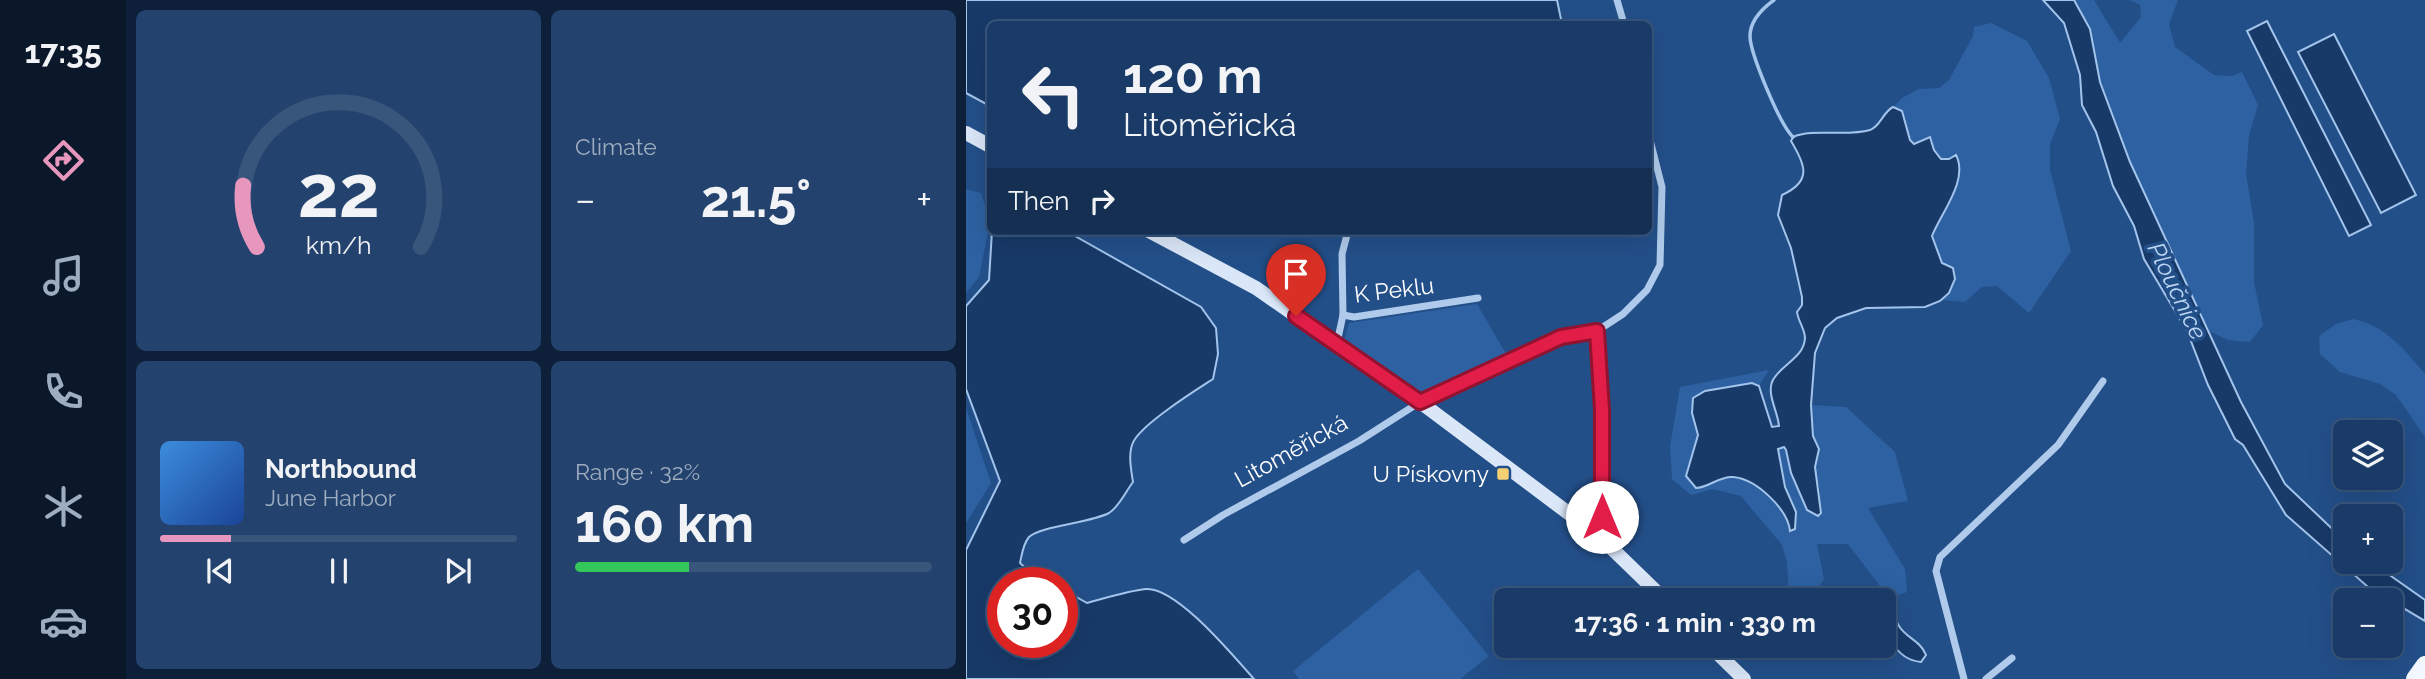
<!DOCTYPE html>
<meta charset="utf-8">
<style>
:root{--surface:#1a3b67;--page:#23426d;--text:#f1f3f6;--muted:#9fadc0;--line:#38557b;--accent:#e797bd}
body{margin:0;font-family:Raleway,sans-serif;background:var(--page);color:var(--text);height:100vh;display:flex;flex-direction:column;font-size:26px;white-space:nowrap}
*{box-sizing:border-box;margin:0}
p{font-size:23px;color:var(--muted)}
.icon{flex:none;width:38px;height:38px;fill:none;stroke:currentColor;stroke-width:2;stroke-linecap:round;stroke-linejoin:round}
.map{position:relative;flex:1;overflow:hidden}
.sheet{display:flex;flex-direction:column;gap:10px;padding:10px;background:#0e2039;width:840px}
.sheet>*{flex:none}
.banner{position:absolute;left:21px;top:21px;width:665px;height:214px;border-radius:10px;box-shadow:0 7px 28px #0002,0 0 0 2px var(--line);background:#1a3b67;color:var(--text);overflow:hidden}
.fabs{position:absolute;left:1367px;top:420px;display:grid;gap:14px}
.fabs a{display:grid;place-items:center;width:70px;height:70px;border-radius:10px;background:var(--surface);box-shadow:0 7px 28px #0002,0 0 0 2px var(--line);font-size:35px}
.speed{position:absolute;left:21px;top:567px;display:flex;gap:14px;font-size:35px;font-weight:700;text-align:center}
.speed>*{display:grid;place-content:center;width:91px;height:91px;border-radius:50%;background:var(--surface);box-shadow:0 7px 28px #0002,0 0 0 2px var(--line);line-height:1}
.speed .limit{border:10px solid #d22;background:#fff;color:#111}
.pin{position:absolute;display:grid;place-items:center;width:60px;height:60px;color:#fff;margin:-72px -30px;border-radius:50% 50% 50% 0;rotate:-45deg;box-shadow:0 0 7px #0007}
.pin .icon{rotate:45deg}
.me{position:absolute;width:77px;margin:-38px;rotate:0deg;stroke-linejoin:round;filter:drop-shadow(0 0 5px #0008)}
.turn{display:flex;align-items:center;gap:24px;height:147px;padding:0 21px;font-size:32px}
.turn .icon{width:91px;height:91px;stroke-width:2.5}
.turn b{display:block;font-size:49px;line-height:60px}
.then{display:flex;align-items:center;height:66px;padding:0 21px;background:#0003;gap:14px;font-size:26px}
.big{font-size:52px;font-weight:700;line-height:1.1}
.sheet .card{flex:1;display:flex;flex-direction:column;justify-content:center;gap:10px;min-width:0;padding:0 24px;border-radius:10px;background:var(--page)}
.sheet .dial{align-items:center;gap:0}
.dial svg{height:182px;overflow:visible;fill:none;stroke:var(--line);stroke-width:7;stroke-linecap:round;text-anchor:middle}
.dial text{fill:var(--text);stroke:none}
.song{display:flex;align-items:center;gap:21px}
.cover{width:84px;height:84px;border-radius:10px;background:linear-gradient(135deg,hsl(210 70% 55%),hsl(220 70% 35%))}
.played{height:7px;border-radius:4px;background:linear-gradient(90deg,var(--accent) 20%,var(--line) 20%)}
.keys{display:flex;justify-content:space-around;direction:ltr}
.heat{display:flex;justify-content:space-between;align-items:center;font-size:38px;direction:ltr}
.charge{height:10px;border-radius:5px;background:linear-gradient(90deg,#34c759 32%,var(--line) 0)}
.sheet .tiles{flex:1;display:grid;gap:10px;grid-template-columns:repeat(2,1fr)}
.trip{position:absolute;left:528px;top:588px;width:402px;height:70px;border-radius:10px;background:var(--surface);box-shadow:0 7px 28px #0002,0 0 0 2px var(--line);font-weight:700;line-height:70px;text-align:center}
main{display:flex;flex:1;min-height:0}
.dock{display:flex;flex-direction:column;width:126px;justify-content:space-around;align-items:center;background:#0a1829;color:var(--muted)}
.dock .icon{width:49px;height:49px}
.dock .selected{color:var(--accent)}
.dock b{font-size:32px;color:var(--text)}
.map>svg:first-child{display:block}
.green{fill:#2d61a1}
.water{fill:#183a69;stroke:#a3c4eb;stroke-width:2}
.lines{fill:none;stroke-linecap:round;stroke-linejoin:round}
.stream{stroke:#a3c4eb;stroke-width:3.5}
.street{stroke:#afcaea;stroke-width:7}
.secondary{stroke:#dae7f8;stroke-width:14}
.primary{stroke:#f3f7fe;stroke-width:18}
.route-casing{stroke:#92132f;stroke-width:18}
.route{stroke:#e11d48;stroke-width:12}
.poi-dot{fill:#f5d072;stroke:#234f89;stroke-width:2.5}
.labels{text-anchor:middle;stroke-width:7;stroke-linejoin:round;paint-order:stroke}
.street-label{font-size:23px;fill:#fff;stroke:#234f89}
.poi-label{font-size:23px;fill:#fff;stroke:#234f89;text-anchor:end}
.water-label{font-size:24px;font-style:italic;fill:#bbd4f1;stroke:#234f89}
</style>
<main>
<nav class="dock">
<b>17:35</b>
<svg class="icon selected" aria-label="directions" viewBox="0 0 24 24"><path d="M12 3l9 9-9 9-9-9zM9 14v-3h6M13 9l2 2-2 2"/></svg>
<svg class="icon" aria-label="music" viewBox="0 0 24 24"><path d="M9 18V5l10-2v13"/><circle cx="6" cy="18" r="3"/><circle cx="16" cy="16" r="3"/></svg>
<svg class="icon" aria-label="phone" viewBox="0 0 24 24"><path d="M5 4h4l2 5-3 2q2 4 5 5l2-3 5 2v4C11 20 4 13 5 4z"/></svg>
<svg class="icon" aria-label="climate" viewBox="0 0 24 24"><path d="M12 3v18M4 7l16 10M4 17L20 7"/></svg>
<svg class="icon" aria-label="car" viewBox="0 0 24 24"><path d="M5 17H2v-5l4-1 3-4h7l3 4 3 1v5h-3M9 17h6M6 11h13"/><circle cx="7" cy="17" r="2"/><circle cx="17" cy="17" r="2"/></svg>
</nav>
<section class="sheet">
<div class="tiles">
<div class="card dial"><svg viewBox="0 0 100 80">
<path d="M14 69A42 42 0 1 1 86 69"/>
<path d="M14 69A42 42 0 0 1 8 42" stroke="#e797bd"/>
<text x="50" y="56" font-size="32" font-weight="700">22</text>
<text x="50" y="72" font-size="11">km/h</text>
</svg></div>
<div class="card"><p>Climate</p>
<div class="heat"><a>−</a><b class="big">21.5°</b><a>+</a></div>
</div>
<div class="card">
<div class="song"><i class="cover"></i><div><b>Northbound</b><p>June Harbor</p></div></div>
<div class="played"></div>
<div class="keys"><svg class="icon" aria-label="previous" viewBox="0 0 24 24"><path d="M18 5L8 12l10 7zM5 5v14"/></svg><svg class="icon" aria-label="pause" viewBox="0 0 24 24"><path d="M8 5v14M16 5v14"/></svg><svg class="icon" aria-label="next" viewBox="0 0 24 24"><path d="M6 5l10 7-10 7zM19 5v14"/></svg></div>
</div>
<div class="card"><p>Range · 32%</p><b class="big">160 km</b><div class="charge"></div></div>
</div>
</section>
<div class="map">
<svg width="1459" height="679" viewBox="0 0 1459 679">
<rect width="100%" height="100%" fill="#234f89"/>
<!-- green -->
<g class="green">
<polygon points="1108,0 1128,0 1154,43 1175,17 1174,5 1164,0 1212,0 1203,24 1209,47 1248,75 1266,76 1276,72 1292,105 1283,135 1280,174 1288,223 1288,282 1297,325 1284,342 1262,340 1241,330 1164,162 1134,82 1124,29"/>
<path d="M1025,23L1061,41L1083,78L1094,119L1084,144V170L1105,251L1063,313L1031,286L1016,287L999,302L975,300L983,293L987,268L976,263L966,235C975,214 1004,179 990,155L983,159H975L968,150L967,142L958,138L949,145L944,140L936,111L927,107L936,98L953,89L973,88L983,80L1007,36L1008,27Z"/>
<polygon points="0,189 15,193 24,222 13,277 0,293"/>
<polygon points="511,304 540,354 456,394 378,340 383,323"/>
<path d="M1387,319C1420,326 1438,349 1459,374V437L1430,395L1414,384L1374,372L1354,354L1353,336L1370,324Z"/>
<path d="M803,370L793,386L782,383L743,392L727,421L732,435L721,476L736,488C745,483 757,476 767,477C784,478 827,512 823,530L830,512L819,487L812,449L818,447L825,473L841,510L852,504L854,492L849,467L853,449L847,436L845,405L880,407L929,452L942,501L902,508L939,569L941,592L923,598L882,544H851L858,579L843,600H823L821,562L816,545L775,496L747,489L725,495L706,479L704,447L714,387Z"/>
<polygon points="0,408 25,483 0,523"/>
<polygon points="452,569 523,656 494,679 333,679 327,671"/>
</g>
<!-- water -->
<g class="water">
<polygon points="0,0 591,0 596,24 24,24 24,106 0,93"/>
<polygon points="1077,0 1108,0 1124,29 1134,82 1164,162 1275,402 1319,484 1379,541 1379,562 1405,562 1459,600 1459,621 1402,587 1320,515 1277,445 1269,439 1242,385 1221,331 1178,259 1168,226 1147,186 1130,132 1116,105 1114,75 1098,23"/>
<polygon points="1301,21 1405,225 1383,236 1281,31"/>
<polygon points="1368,34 1450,195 1415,213 1332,52"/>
<path d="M927,107L936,111L944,140L948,144L964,137L968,150L975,159H983L990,155C1003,180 975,213 966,236L976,263L987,268L989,279L983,293L974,301L959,307L900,308L871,318L859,328L849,353L845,405L847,436L853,449L849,467L855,513L852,516L841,510L825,473L820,450L818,447L812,449L819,487L830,512L829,529L824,531C822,510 791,479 767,477C753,476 742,488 730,488L720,476L732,435L726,413L727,398L739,391L786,383L793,386L806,427L813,426C812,412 801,395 806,382C813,365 838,359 839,338C839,329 832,321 831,312L836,305V297L825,248L812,215L816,195C847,181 839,164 825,141L827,137C846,128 881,137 904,130C915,126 916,113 927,107Z"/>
<path d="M26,231H100L235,307L250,328L252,354L247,379C227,392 181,421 169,439C161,450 165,469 167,482C160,491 153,507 143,513C124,523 75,526 63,537C57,544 56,554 54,563L69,577L82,583H37V642H96V589L121,603C140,598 161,591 180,589C211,587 268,657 288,679H0V550L34,481L0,389V306L23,280Z"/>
<path d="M919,609C928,612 928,618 933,626C940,638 954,640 960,655L955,662C928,659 919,633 919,609Z"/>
</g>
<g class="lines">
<!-- stream -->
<path class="stream" d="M808,0C797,8 784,21 784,36C784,53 814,125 827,137"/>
<!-- street -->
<g class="street">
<polyline points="651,0 658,24"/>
<polyline points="377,315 376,254 382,231"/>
<path d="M631,331C635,397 643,470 633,535"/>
<polyline points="371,343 377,315 388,317 512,298"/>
<polyline points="218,540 257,515 393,441 454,402 595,337 631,331 657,314 681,290 694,265 696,187 682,132"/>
<polyline points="998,679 970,571 974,557 1092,445 1137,381"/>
<polyline points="1020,679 1046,658"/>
</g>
<!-- secondary -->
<g class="secondary">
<polyline points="0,133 24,146"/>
<polyline points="183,231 290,288 454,402 633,536 699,600"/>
<polyline points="744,646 778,679"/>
</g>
<!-- primary -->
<polyline class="primary" points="1449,679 1459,665"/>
</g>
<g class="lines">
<defs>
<polyline id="route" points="330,316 454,402 595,337 631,331 636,410 636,517"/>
</defs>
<!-- route casing -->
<use href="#route" class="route-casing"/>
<!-- route -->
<use href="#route" class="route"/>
</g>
<!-- markers -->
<rect class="poi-dot" x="530" y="467" width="14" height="14" rx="3.5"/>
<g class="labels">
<!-- street labels -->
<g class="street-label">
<text transform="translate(428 290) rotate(-7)" y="8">K Peklu</text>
<text transform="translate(325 451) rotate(-29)" y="8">Litoměřická</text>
</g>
<!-- poi labels -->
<g class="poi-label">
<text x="523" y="482">U Pískovny</text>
</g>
<!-- water labels -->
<g class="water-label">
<text transform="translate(1211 291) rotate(64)" y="8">Ploučnice</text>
</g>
</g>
</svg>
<div class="fabs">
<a><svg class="icon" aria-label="layers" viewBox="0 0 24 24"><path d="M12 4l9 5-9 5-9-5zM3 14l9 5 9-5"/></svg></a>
<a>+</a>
<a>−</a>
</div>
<div class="speed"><div class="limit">30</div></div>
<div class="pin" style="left:330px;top:316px;background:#d93025"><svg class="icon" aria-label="arrive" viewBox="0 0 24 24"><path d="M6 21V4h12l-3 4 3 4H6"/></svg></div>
<svg class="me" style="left:636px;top:517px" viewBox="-20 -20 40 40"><circle r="19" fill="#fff"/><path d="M0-13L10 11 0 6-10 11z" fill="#e11d48"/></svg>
<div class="trip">17:36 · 1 min · 330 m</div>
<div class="banner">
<div class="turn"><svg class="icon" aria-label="left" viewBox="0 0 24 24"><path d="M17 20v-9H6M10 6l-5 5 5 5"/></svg><div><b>120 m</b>Litoměřická</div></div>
<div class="then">Then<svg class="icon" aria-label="right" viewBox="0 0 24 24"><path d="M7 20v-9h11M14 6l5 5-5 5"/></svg></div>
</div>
</div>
</main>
